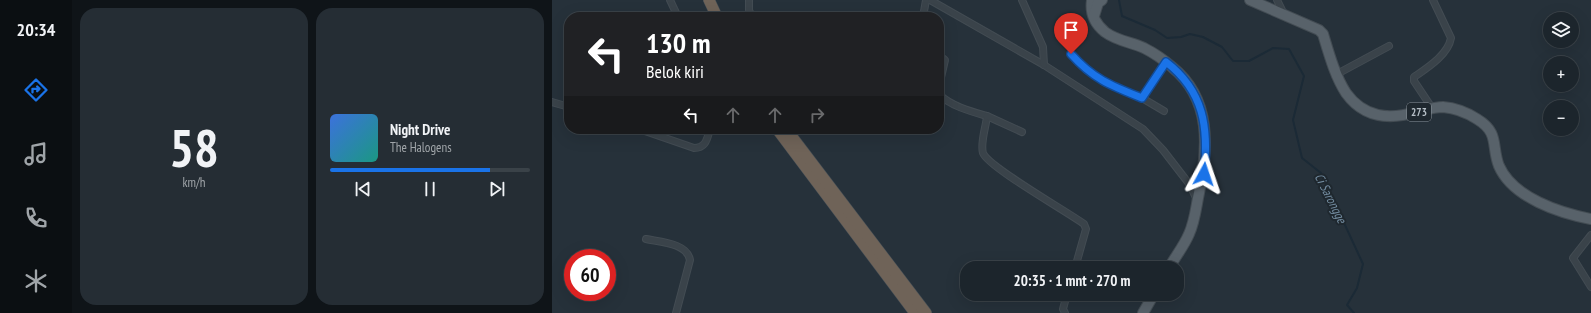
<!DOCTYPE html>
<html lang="id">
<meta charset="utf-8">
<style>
:root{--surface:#1c252c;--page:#252d34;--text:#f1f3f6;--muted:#a0a5a9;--line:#3a4248;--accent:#1a73e8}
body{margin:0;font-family:"PT Sans Narrow",sans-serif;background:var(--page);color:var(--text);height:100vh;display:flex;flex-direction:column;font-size:15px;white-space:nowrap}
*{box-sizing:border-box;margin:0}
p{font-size:13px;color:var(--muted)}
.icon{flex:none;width:22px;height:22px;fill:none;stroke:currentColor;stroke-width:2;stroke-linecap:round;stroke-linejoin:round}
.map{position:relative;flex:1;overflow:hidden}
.details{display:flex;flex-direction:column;gap:8px;padding:8px;background:#0f1418;width:480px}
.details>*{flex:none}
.guide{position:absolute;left:12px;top:12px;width:380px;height:122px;border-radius:16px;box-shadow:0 4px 16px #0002,0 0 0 1px var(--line);background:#202124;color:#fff;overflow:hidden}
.tools{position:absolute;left:991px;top:12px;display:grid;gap:8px}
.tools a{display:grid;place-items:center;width:36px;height:36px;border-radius:50%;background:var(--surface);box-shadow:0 4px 16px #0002,0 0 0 1px var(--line);font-size:20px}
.speed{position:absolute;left:12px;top:249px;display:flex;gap:8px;font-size:20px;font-weight:700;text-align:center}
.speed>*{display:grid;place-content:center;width:52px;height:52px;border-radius:50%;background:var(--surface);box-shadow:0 4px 16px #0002,0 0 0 1px var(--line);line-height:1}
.speed .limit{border:6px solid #d22;background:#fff;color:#111}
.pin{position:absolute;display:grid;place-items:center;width:34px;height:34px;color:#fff;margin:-41px -17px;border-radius:50% 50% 50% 0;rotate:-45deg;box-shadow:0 0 4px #0007}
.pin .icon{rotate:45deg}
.me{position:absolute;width:44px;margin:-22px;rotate:5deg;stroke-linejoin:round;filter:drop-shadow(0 0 3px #0008)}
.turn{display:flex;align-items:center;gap:14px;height:84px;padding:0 16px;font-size:18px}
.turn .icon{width:52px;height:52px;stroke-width:2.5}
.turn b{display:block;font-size:28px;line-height:34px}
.lanes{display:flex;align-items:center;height:38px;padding:0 16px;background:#0003;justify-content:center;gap:20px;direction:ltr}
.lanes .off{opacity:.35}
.details .widget{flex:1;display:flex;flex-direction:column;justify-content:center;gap:6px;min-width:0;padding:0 14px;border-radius:16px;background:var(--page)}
.details .dial{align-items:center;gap:0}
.dial b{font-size:52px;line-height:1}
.song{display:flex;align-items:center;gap:12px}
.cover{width:48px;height:48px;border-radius:6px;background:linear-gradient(135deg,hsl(220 70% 55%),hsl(170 70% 35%))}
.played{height:4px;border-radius:2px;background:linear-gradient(90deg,var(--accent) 80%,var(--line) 80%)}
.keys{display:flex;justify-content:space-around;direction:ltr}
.details .tiles{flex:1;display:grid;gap:8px;grid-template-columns:repeat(2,1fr)}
.trip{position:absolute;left:408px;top:261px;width:224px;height:40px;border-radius:16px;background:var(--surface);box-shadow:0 4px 16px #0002,0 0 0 1px var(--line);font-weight:800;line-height:40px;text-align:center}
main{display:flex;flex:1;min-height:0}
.tabs{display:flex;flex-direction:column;width:72px;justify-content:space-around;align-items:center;background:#0b0f12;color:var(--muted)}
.tabs .icon{width:28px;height:28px}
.tabs .active{color:var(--accent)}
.tabs b{font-size:18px;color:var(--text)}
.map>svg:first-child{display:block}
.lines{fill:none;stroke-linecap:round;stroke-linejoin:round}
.stream{stroke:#1b2a36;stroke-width:2}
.minor-casing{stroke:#434c53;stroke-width:8}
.primary-casing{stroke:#434c53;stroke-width:12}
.motorway-casing{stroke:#454e55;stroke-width:12}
.minor{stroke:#3a434a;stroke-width:6}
.primary{stroke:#58626a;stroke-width:10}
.motorway{stroke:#6f6358;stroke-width:11}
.route-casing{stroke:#114b97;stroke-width:10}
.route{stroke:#1a73e8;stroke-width:7}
.labels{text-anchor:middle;stroke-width:4;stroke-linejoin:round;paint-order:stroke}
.shield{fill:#1f282f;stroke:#889199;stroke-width:1}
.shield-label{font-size:11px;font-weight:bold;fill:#b5bec6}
.water-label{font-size:13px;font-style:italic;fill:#738ca0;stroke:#1f282f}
</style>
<main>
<nav class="tabs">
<b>20:34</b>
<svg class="icon active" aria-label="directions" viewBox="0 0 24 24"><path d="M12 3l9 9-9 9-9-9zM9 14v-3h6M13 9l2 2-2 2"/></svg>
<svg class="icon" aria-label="music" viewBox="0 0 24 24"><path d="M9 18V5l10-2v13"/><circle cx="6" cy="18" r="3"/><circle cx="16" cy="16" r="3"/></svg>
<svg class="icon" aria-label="phone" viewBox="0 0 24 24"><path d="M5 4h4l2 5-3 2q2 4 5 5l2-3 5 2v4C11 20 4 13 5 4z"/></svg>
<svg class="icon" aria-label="climate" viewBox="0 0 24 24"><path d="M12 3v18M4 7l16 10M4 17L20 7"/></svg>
</nav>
<section class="details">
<div class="tiles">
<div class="widget dial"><b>58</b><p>km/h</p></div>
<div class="widget">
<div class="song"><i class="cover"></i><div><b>Night Drive</b><p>The Halogens</p></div></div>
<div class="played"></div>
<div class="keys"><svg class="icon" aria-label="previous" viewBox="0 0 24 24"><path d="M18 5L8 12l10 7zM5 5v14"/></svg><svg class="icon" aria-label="pause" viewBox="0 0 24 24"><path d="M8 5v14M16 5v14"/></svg><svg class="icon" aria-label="next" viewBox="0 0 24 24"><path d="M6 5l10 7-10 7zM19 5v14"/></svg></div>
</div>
</div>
</section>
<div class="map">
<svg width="1039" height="313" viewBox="0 0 1039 313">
<rect width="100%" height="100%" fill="#26313a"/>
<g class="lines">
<!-- stream -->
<polyline class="stream" points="567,0 570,16 603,30 615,38 629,37 638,34 651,37 670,47 681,61 697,61 721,48 737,49 752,76 741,120 750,158 769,173 811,264 805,288 795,305 802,313"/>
<defs>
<g id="minor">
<polyline points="118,0 126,17"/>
<polyline points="197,0 197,10 200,17"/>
<polyline points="378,0 492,65 591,129 611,150 638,185 645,200"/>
<polyline points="470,0 491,47 492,65"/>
<polyline points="725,0 732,14"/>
<polyline points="371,17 374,0"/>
<polyline points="519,54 531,67 552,82 590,98 612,111"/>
<polyline points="387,55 393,60 387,86"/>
<polyline points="785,74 837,46"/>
<path d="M387,94C398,106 421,112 435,116C434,127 428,143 431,153C436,167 516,212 532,224L534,229L523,268"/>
<polyline points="590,98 614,62"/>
<polyline points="0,102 17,107"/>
<path d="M880,108L862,81V77C875,68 896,55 899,38L881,0"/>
<polyline points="435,116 470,132"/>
<path d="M87,129L142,148C154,148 155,139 158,129"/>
<polyline points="1039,235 1021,258 1039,287"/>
<path d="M94,239C108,242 135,243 138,260L124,313"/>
<polyline points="513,313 511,309 515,294"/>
</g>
<g id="primary">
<path d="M540,0C538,13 542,23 553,32C565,41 579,42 592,48C602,53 612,60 620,67C660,99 656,148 647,193C644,207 643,221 637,234C632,246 623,257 617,268"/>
<path d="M698,0L767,30L771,34C777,54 783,76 794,93C812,118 837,120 864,112C873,110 882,107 891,107C904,108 914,112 925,119C948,133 939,146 947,166C961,198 1008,213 1039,219"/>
<polyline points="542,16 546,3 550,0"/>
<polyline points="591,313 602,294"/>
</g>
<g id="motorway">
<polyline points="157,0 165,17"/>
<polyline points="225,129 363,313"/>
<polyline points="234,129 374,313"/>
</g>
</defs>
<!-- minor casing -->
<use href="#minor" class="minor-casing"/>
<!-- primary casing -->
<use href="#primary" class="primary-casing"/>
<!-- motorway casing -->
<use href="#motorway" class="motorway-casing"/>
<!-- minor -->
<use href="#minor" class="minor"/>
<!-- primary -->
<use href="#primary" class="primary"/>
<!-- motorway -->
<use href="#motorway" class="motorway"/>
</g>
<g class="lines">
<defs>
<path id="route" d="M519,54C541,79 560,86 590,98L614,62C652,91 657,128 652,174"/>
</defs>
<!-- route casing -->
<use href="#route" class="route-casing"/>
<!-- route -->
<use href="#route" class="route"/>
</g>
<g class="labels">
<!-- shield labels -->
<rect class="shield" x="855" y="103" width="24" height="18" rx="3"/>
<g class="shield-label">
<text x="867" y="116">273</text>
</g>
<!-- water labels -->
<g class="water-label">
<text transform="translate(779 198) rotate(63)" y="5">Ci Sarongge</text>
</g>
</g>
</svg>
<div class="tools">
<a><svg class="icon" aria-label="layers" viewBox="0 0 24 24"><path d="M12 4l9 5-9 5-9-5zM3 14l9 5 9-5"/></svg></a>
<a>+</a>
<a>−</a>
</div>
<div class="speed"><div class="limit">60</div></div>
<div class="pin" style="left:519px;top:54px;background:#d93025"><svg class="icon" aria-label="arrive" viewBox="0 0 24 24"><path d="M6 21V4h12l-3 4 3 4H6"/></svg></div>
<svg class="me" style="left:652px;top:174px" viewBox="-20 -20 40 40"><path d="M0-17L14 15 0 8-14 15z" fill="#1a73e8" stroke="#fff" stroke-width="4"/></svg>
<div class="trip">20:35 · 1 mnt · 270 m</div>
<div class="guide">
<div class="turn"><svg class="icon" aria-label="left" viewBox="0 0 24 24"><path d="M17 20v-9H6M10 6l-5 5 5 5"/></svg><div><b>130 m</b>Belok kiri</div></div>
<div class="lanes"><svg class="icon" aria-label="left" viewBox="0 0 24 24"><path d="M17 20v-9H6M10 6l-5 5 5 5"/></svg><svg class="icon off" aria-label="ahead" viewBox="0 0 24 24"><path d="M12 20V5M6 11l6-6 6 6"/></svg><svg class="icon off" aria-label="ahead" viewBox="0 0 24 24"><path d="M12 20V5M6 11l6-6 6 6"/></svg><svg class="icon off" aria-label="right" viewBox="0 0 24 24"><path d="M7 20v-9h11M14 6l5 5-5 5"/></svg></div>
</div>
</div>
</main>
